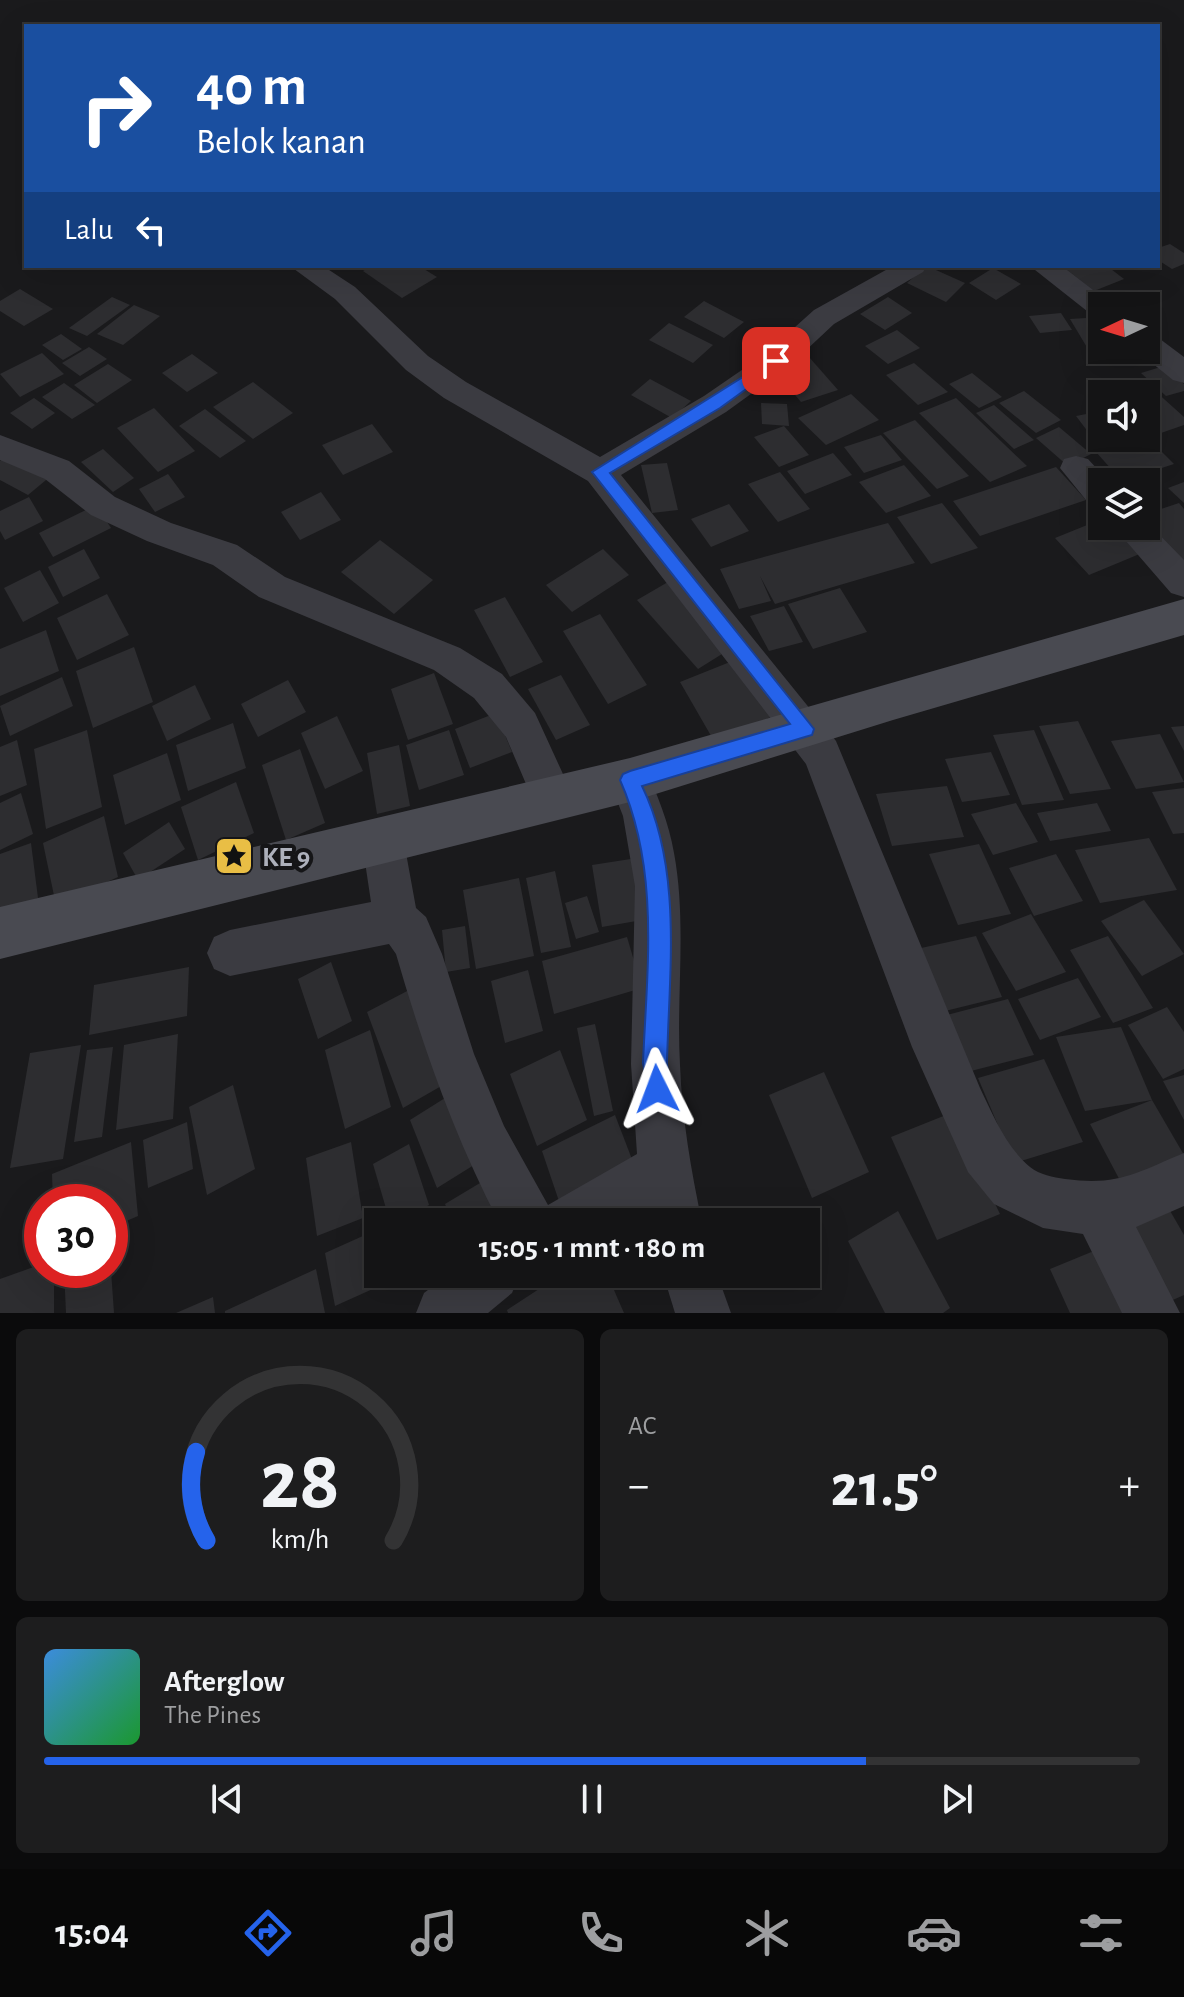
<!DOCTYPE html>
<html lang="id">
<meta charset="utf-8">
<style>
:root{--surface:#141415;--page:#1d1d1e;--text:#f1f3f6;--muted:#9d9ea0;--line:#333334;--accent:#2563eb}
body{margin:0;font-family:"Alegreya Sans",sans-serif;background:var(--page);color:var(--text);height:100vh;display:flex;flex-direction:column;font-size:30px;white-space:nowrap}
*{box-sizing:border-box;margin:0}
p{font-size:26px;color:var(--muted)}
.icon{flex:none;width:44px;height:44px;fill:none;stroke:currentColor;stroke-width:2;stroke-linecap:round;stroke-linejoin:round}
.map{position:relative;height:1313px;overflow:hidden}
.details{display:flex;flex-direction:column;gap:16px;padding:16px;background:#0b0b0c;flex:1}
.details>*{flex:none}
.banner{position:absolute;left:24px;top:24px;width:1136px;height:244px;border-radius:0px;box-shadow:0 8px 32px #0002,0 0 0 2px var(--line);background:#1a4fa0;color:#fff;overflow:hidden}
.needle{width:52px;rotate:266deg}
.controls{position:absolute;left:1088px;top:292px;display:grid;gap:16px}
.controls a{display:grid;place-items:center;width:72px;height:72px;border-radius:0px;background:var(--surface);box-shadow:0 8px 32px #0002,0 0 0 2px var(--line);font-size:40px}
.speed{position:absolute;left:24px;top:1184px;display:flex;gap:16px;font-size:40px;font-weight:700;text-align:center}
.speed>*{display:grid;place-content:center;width:104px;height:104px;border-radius:50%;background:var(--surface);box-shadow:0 8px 32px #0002,0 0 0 2px var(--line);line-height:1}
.speed .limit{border:12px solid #d22;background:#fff;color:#111}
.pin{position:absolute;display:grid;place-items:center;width:68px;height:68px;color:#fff;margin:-34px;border-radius:16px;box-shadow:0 4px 12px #0006}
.me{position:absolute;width:88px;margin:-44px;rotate:357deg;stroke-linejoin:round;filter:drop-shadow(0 0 6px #0008)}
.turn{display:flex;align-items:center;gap:28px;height:168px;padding:0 40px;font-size:36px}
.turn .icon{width:104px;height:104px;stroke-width:2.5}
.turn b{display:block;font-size:56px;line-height:68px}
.then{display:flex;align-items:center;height:76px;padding:0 40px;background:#0003;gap:16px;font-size:30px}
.big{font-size:60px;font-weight:600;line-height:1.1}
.details .card{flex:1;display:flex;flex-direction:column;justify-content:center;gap:12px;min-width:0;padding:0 28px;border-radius:12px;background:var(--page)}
.details .dial{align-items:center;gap:0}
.dial svg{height:208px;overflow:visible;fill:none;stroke:var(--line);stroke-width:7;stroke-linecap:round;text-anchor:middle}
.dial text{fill:var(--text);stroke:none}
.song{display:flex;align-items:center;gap:24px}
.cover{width:96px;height:96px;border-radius:12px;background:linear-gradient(135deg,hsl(210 70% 55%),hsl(130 70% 35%))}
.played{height:8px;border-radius:4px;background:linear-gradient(90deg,var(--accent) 75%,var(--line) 75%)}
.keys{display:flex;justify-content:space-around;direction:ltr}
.heat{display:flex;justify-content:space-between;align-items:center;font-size:44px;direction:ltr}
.details .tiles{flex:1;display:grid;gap:16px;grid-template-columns:1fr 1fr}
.card:last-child{grid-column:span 2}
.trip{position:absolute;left:364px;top:1208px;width:456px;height:80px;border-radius:0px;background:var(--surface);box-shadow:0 8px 32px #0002,0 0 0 2px var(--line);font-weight:600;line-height:80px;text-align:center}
.menu{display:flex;height:128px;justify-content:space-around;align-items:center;background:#080808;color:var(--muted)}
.menu .icon{width:56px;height:56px}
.menu .on{color:var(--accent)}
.menu b{font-size:36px;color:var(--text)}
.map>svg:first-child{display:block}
.building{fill:#2d2d30}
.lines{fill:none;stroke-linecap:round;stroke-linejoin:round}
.street{fill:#3b3b41;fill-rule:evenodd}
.secondary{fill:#494a51;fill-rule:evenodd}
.route{fill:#2563eb;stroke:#184099;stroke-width:2}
.labels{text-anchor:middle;stroke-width:8;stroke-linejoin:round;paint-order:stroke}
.poi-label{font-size:28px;font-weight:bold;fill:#adb0bb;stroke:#151517;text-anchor:start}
</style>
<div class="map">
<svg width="1184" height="1313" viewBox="0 0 1184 1313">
<rect width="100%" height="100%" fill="#1a1a1c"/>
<!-- building -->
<g class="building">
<polygon points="1170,244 1184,253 1184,264 1172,269 1158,260 1158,248"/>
<polygon points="371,266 419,266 437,277 402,298 363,271"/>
<polygon points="926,266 927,266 965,283 946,302 907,283"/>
<polygon points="1062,266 1107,266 1124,279 1094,291"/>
<polygon points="993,268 1021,284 996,300 969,283"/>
<polygon points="20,289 53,309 24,326 0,311 0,301"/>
<polygon points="112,297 130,305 87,336 69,328"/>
<polygon points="888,297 912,313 885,330 860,314"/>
<polygon points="704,301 744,322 724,338 684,317"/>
<polygon points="134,305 160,316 123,345 97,334"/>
<polygon points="1061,313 1072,330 1040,333 1029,316"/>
<polygon points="1102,317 1102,347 1088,349 1070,319"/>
<polygon points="669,323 713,345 693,363 649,340"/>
<polygon points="897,330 920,348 888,364 865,346"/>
<polygon points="61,334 82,349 63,360 42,345"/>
<polygon points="89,347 107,359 80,376 62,363"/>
<polygon points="42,353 64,374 20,397 0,374"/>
<polygon points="192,354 218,373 187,392 162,373"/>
<polygon points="809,357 838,390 801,402 773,369"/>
<polygon points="914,363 948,392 918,405 886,375"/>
<polygon points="108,364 132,380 97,403 74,385"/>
<polygon points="1164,366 1184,384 1184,391 1166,396 1141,373"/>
<polygon points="972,373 1002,397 979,408 949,384"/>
<polygon points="650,379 691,401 672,418 631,395"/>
<polygon points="253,382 293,413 253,439 213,407"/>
<polygon points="64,383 95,405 72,419 42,397"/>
<polygon points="1154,390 1184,417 1184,425 1161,433 1146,419 1146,393"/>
<polygon points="1024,391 1061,420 1036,433 999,403"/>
<polygon points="851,394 879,420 826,445 798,418"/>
<polygon points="34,398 55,413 32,429 10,413"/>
<polygon points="956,398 1027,466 990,482 919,413"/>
<polygon points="761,403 787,404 789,426 762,424"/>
<polygon points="994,405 1034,440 1014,449 976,413"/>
<polygon points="154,408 195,451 158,472 117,428"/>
<polygon points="205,409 246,441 220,458 179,426"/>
<polygon points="1102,411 1102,438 1123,439 1098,445 1076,416"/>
<polygon points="915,420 969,476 937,489 883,433"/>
<polygon points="372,424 393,452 343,475 322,445"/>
<polygon points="784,426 809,455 779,467 754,437"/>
<polygon points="1059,427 1091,454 1068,466 1036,438"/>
<polygon points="881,435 902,460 864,473 844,447"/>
<polygon points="1146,436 1174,464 1122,481 1096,452"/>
<polygon points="103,449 134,478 113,492 81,462"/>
<polygon points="10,453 52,475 28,495 0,480 0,461"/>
<polygon points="833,453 852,475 805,494 787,471"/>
<polygon points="667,463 678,510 652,513 641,465"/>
<polygon points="904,465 931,496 886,513 859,482"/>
<polygon points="1056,467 1086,500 980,536 953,501"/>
<polygon points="780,472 810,509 778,522 748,484"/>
<polygon points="168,474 185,497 155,512 139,489"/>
<polygon points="1184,482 1184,503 1168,488"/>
<polygon points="321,492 341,520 300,540 281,512"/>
<polygon points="29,497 43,521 5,540 0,531 0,511"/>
<polygon points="942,503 978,548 931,564 897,517"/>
<polygon points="1179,503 1184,509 1184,575 1140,526 1146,526 1146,514"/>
<polygon points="729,504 749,531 711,547 691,519"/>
<polygon points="96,505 111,528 53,557 39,533"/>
<polygon points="1102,519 1102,526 1115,526 1142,553 1089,575 1055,538"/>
<polygon points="888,523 915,563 775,604 760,576 771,601 739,609 720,569"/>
<polygon points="380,540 433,580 394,614 341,572"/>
<polygon points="84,549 100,578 63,597 48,567"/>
<polygon points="603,549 629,575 572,612 546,585"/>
<polygon points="40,570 59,603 23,622 4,588"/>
<polygon points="668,582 730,649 698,669 637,600"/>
<polygon points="840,588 867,632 813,649 788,604"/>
<polygon points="107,594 129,635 77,660 57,618"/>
<polygon points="505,597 543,662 510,677 474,610"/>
<polygon points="784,606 803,642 769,651 750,616"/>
<polygon points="600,614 647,685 608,704 563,631"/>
<polygon points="46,630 59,671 0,696 0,649"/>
<polygon points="134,647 153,702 93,728 76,671"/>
<polygon points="740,658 776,715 714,741 680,682"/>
<polygon points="434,673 453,724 408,740 391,689"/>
<polygon points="561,675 590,725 556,740 528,689"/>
<polygon points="62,677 73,706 10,736 0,706"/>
<polygon points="288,680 306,712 258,737 241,704"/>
<polygon points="195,685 211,719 167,741 152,706"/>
<polygon points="496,713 512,752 470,768 455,729"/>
<polygon points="337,716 363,771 325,789 301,733"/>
<polygon points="1078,721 1111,789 1070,794 1039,726"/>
<polygon points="233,723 246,768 188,791 176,745"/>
<polygon points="1184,726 1184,751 1171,727"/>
<polygon points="87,730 102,807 46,829 34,749"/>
<polygon points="449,730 464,775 419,790 406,745"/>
<polygon points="1034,730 1064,800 1022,805 993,735"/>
<polygon points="1160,734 1184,782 1136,789 1111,741"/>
<polygon points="17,740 27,785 0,796 0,747"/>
<polygon points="399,745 410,806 377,814 367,753"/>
<polygon points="300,749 325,823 286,840 262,765"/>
<polygon points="991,752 1010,795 962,802 945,759"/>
<polygon points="167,753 181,800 125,825 113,775"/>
<polygon points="236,782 254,833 198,860 181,807"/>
<polygon points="947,786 964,837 892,846 876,794"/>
<polygon points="1184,788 1184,833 1173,834 1152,792"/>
<polygon points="21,793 33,834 0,850 0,803"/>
<polygon points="1016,803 1038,842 993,855 971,814"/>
<polygon points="1097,803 1111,831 1050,841 1037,813"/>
<polygon points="104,816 118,877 56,905 43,843"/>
<polygon points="169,822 185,849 138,880 123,853"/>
<polygon points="1149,838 1177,890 1100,903 1075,850"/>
<polygon points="31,843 38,898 0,914 0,854"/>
<polygon points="979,844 1011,914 958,925 929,854"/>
<polygon points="1056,854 1083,901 1034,916 1009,868"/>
<polygon points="637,858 648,919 602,927 592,865"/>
<polygon points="555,871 571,947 541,953 526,878"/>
<polygon points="519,878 534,956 476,969 463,890"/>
<polygon points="587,896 599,932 576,939 565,903"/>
<polygon points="1144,900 1184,954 1142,976 1101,921"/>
<polygon points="1031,914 1066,972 1016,991 982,933"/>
<polygon points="465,926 470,968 446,972 442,930"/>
<polygon points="976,936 1002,997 937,1013 912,950"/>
<polygon points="1108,936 1153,1008 1113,1023 1070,950"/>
<polygon points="627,937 642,988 554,1014 542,961"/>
<polygon points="331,962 352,1021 318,1039 298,979"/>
<polygon points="189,967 187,1016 89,1035 94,985"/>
<polygon points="528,970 543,1031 505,1043 491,981"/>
<polygon points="1078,978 1101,1017 1040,1040 1018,999"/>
<polygon points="411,989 450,1081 403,1108 367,1012"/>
<polygon points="1008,999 1034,1055 967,1072 943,1016"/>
<polygon points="1167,1007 1184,1032 1184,1069 1163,1079 1128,1025"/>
<polygon points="595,1024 613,1111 594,1116 577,1028"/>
<polygon points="1121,1027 1152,1100 1085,1111 1056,1037"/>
<polygon points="370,1030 391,1107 345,1129 325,1050"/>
<polygon points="178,1034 173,1119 116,1130 124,1045"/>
<polygon points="81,1045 63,1159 10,1168 30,1053"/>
<polygon points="113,1047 102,1137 74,1142 87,1050"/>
<polygon points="560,1050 587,1120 537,1146 510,1074"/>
<polygon points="1044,1059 1083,1142 1014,1163 978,1078"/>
<polygon points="824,1072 869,1172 812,1198 769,1095"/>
<polygon points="1184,1075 1184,1120 1163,1081"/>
<polygon points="233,1085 255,1169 207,1195 189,1107"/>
<polygon points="453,1093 482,1160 437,1188 410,1120"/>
<polygon points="1152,1100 1184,1155 1184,1165 1124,1188 1090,1124"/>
<polygon points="951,1113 1000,1214 937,1240 891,1137"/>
<polygon points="615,1115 638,1175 563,1213 542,1151"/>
<polygon points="187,1122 193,1169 148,1188 143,1140"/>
<polygon points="131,1142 138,1216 110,1228 110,1202 53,1202 52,1174"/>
<polygon points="351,1142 363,1218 317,1236 306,1158"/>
<polygon points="409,1144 429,1205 397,1222 390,1222 373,1164"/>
<polygon points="490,1177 508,1222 452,1222 445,1204"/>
<polygon points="1169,1209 1184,1235 1184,1295 1166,1303 1127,1228"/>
<polygon points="898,1211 950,1308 943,1313 885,1313 848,1241"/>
<polygon points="374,1231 378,1274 384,1274 386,1283 335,1306 325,1253"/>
<polygon points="1106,1246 1140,1313 1070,1313 1050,1269"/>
<polygon points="42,1264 42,1270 54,1270 54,1313 0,1313 0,1279"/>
<polygon points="316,1269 325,1313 225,1313 225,1311"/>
<polygon points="64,1270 111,1270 114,1313 66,1313"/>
<polygon points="562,1274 607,1274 624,1313 508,1313 507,1310"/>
<polygon points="213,1297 215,1313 176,1313"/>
</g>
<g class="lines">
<!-- street -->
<g class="street">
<path d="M290,266H323L355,287L428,356L466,382L600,457L704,396L765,354L814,310L893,266H927L923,272L834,324L787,368L726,412L621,475L836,741L980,1088C993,1115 1006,1147 1030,1167C1040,1175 1053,1177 1065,1179C1119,1186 1136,1173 1184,1153V1206L1136,1227L1180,1313H1122L1083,1234L1043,1228L994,1204L968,1172L912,1047L806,764L588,481L444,398L406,370L335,299Z"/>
<polygon points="1030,266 1062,266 1114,306 1102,306 1102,318 1092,315"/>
<polygon points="1146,333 1156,336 1184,357 1184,383 1173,380 1136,350 1146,350"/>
<polygon points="0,435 69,461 115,497 171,523 237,545 285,577 460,648 502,674 535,713 574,798 568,812 553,817 538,812 506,737 474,698 434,670 259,597 213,565 147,541 91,515 45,479 0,460"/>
<polygon points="1076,456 1088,459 1109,482 1102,482 1102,509 1090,505 1060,468 1064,459"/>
<polygon points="1146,521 1184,560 1184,597 1171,593 1113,526 1146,526"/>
<path d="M630,761L645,767C657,794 669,823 674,853C687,923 676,995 680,1065C682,1118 691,1170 702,1222H648L646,1207L619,1222H499C454,1136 423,1047 396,954L389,944L230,976L214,969L207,953L214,937L230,930L371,902L362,842L368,827L383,821L398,827L404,842L416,908L426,917L442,954L474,1054L504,1126L548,1205L637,1154L631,1064L635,886L623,816L609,780L615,767Z"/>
<polygon points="449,1274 520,1274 512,1293 488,1313 416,1313 424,1293"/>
<polygon points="663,1274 717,1274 731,1313 675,1313"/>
</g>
<!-- secondary -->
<polygon class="secondary" points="1184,599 1184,635 893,720 630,802 0,959 0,907 630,758"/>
</g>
<!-- route -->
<path class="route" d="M776,356L781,357V364L720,408L610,473L814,729L812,735L805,737L642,786C683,870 669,972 667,1063L669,1089L666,1098L657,1101L649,1098L643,1063C647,968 660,870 620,780L623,774L630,771L790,724L592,472Z"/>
<!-- icons -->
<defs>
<symbol id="sight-square" viewBox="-11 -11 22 22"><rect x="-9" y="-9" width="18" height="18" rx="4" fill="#e9be45" stroke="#151517"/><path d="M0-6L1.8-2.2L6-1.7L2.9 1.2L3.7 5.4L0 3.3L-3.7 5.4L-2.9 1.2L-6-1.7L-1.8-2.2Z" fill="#111"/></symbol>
</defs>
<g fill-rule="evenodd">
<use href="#sight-square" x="212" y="834" width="44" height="44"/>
</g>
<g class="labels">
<!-- poi labels -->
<g class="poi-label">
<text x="262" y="866">KE 9</text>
</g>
</g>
</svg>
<div class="controls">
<a><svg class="needle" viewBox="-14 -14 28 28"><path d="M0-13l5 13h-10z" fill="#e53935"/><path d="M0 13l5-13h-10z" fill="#9d9ea0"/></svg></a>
<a><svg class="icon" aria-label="sound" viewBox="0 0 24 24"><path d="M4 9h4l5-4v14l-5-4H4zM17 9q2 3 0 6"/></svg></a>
<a><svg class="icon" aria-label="layers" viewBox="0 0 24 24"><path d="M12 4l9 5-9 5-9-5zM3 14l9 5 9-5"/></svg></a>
</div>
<div class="speed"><div class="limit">30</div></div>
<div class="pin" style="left:776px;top:361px;background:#d93025"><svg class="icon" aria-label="arrive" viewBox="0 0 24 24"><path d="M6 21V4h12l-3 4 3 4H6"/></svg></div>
<svg class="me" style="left:657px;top:1089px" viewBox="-20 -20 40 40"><path d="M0-17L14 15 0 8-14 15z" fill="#2563eb" stroke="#fff" stroke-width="4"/></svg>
<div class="trip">15:05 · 1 mnt · 180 m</div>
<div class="banner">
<div class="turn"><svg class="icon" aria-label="right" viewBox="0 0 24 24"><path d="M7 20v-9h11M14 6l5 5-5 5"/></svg><div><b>40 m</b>Belok kanan</div></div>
<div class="then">Lalu<svg class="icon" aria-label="left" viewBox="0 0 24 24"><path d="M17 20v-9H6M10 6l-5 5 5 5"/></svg></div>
</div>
</div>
<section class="details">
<div class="tiles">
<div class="card dial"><svg viewBox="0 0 100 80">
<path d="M14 69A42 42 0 1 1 86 69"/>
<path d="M14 69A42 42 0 0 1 10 35" stroke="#2563eb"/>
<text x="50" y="56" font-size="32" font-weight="700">28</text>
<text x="50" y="72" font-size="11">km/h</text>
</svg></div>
<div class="card"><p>AC</p>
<div class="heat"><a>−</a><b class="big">21.5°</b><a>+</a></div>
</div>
<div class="card">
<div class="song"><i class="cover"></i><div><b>Afterglow</b><p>The Pines</p></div></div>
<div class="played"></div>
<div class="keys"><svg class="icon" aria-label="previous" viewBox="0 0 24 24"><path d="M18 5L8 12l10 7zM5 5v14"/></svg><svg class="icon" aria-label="pause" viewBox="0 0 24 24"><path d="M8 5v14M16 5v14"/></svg><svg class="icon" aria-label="next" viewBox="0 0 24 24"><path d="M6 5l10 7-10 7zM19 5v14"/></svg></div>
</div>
</div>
</section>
<nav class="menu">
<b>15:04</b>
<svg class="icon on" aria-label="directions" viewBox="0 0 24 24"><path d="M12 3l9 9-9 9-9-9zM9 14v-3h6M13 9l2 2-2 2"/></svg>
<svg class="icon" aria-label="music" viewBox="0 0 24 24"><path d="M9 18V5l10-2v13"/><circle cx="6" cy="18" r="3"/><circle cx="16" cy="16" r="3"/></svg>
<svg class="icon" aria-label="phone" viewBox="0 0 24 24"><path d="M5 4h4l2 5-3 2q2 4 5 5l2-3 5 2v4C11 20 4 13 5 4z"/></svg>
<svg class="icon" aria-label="climate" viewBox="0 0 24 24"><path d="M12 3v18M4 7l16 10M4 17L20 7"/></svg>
<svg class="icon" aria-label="car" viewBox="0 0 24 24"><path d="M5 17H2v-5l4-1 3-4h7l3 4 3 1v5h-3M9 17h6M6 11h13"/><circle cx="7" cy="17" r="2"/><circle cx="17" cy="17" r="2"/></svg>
<svg class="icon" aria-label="filters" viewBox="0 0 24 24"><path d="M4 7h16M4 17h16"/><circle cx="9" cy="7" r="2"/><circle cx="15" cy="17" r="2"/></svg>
</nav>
